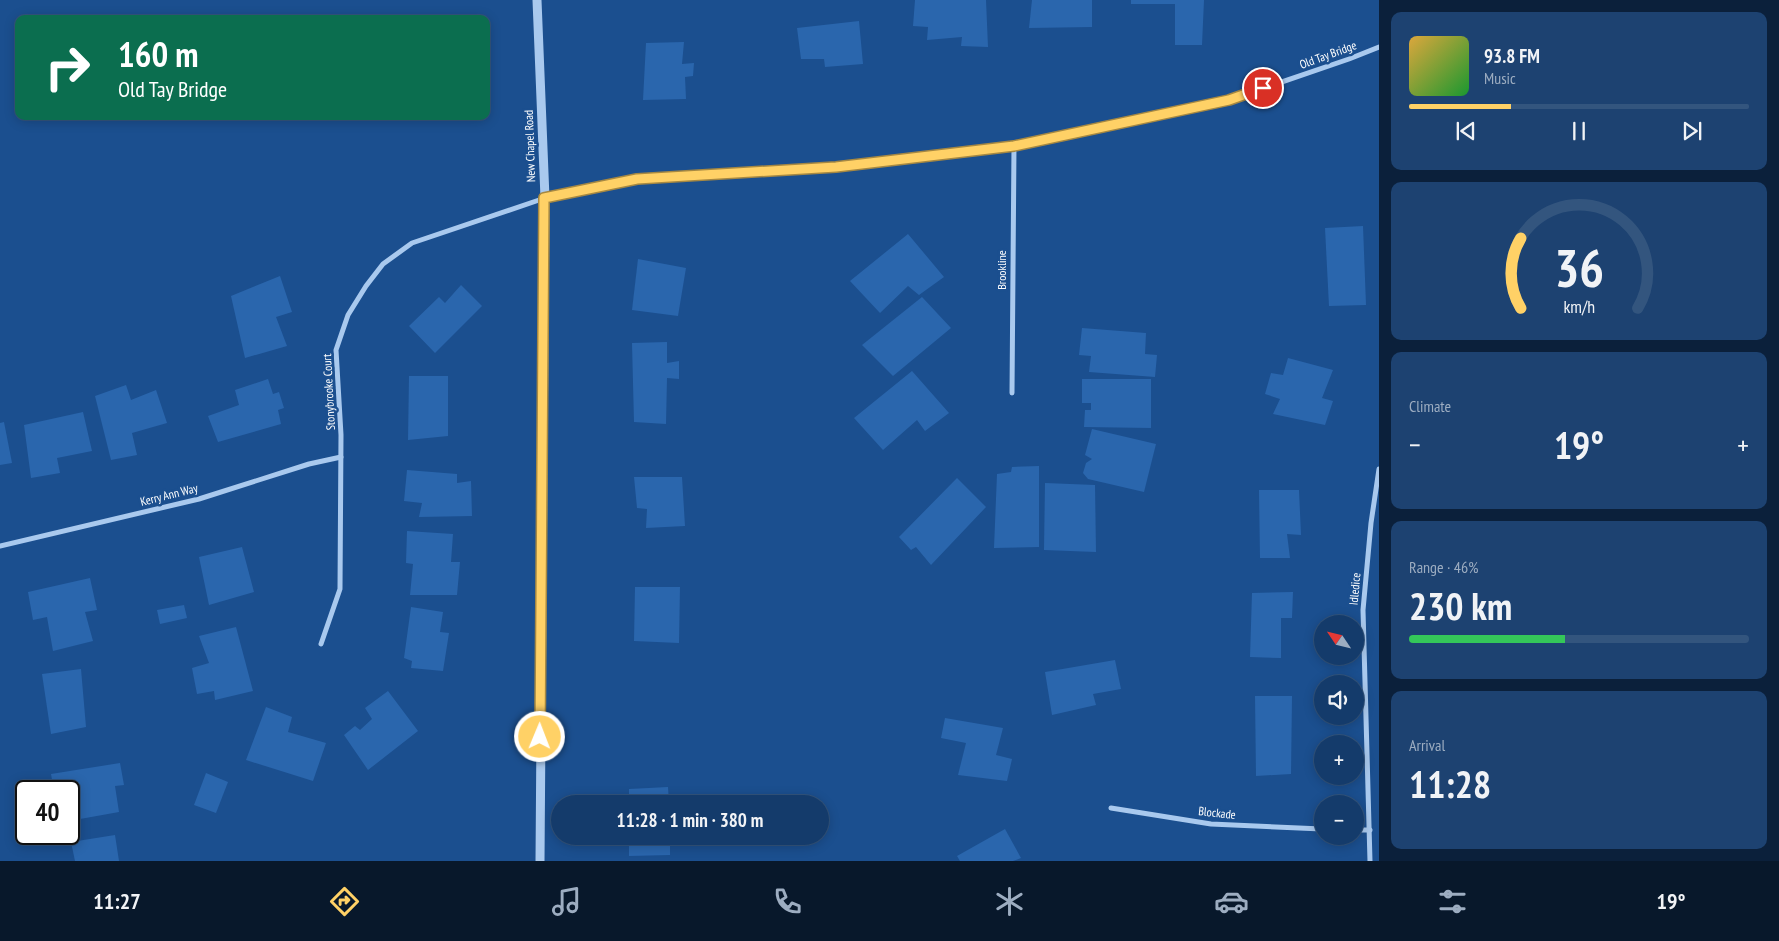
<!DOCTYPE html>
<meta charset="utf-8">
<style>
:root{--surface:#143b6b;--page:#1d4271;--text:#f1f3f6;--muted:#9dadc1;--line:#33557e;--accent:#ffd166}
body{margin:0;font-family:"PT Sans Narrow",sans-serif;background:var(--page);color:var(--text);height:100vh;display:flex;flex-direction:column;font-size:19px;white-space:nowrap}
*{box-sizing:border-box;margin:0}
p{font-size:16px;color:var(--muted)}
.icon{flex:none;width:28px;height:28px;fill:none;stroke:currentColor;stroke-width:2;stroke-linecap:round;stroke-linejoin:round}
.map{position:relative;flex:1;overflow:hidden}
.details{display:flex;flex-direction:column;gap:12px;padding:12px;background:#0b203b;width:400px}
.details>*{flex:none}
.hud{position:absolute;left:15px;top:15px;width:475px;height:105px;border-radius:10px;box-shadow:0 2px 12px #0003,0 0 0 1px var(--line);background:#0b6e4f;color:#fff;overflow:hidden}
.needle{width:32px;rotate:305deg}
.tools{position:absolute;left:1314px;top:615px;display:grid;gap:10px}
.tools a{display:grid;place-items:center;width:50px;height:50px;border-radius:50%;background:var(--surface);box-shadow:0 2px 12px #0003,0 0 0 1px var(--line);font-size:25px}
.speed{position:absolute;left:15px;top:780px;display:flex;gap:10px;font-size:25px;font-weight:700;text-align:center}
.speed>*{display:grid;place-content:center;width:65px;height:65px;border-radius:50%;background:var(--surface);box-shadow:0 2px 12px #0003,0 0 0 1px var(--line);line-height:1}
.speed .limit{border:2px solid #111;border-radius:8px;background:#fff;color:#111}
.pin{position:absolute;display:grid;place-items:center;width:42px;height:42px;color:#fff;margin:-21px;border:2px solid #fff;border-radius:50%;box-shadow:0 1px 5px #0007}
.me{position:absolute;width:55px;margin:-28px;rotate:1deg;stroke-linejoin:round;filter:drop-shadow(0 0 4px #0008)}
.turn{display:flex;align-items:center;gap:18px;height:105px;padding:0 20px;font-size:22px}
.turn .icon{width:65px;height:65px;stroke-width:2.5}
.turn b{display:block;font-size:35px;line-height:42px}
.big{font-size:38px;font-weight:800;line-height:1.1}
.details .tile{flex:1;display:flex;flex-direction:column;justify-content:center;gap:8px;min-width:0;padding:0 18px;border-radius:10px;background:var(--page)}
.details .dial{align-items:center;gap:0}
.dial svg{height:130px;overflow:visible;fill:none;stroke:var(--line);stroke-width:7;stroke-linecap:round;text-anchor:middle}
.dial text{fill:var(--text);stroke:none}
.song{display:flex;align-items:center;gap:15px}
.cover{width:60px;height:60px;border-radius:8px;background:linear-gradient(135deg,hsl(40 70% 55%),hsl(130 70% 35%))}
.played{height:5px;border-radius:2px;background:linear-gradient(90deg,var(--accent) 30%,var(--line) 30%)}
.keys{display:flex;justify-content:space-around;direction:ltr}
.heat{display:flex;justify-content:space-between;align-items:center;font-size:28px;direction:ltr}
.charge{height:8px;border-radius:4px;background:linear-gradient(90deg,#34c759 46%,var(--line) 0)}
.trip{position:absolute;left:551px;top:795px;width:278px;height:50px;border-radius:25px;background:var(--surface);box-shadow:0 2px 12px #0003,0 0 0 1px var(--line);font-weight:800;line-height:50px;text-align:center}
.tab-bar{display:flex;height:80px;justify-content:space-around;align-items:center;background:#08182b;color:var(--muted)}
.tab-bar .icon{width:35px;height:35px}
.tab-bar .on{color:var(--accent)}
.tab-bar b{font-size:22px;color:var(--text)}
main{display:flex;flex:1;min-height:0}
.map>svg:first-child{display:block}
.building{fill:#2a66ad}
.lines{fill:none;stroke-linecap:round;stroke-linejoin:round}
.minor{stroke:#a9c9ee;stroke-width:5}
.tertiary{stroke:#a9c9ee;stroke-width:9}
.route-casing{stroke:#a68842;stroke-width:12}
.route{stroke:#ffd166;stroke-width:9}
.labels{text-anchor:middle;stroke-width:5;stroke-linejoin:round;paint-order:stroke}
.street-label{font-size:12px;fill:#fff;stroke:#1b4f8f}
</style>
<main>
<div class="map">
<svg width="1379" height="861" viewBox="0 0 1379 861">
<rect width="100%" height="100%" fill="#1b4f8f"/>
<!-- building -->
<g class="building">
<polygon points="915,0 986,0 988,47 961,46 962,37 927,40 928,27 913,26"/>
<polygon points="1032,0 1092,0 1092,27 1029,28"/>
<polygon points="1131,0 1204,0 1202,45 1175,45 1175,4 1131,4"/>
<polygon points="859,21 863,64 825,67 824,59 801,59 797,28"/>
<polygon points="684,42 682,64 694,63 693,76 685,77 686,99 643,100 646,43"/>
<polygon points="1363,226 1366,305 1329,306 1325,228"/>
<polygon points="908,234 944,277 919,295 908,286 880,313 850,281"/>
<polygon points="638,259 686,268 678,316 632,310"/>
<polygon points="280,276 292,312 276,317 287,346 245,358 231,296"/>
<polygon points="461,285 482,306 435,353 409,326 439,297 445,303"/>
<polygon points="922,297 951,328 893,376 862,345"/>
<polygon points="1082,328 1146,333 1145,354 1157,355 1155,377 1089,372 1091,356 1079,355"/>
<polygon points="667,342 667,363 679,361 679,379 667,378 666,424 634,422 632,343"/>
<polygon points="1288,358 1333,370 1322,398 1333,401 1325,425 1273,414 1280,399 1265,394 1271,373 1283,375"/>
<polygon points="912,371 949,413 925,431 917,420 883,450 854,418"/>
<polygon points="409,376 448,376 448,436 408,440"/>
<polygon points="268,379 273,394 279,392 284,408 278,410 281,424 218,442 208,416 239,405 235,390"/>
<polygon points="1082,379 1151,379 1151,428 1084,427 1085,410 1091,410 1091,403 1082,403"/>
<polygon points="126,385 131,400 156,390 167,423 132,433 137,455 111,460 95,396"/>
<polygon points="83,412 92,451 57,458 60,473 31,478 24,425"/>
<polygon points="4,422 12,463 0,465 0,423"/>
<polygon points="1092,429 1156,444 1144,492 1088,479 1083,473 1086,463 1092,459 1085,455"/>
<polygon points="1039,466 1039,547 994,548 997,474 1011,472 1012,467"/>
<polygon points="407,470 457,474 457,483 471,481 472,516 419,517 422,503 404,501"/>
<polygon points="634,477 682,477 685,526 646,528 647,509 637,508"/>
<polygon points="957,478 986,507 931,565 916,547 911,550 899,537"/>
<polygon points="1045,483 1095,485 1096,552 1044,550"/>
<polygon points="1259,490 1299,490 1301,535 1287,534 1290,558 1260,558"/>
<polygon points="407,531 453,534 451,562 460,562 457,595 410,595 413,564 406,563"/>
<polygon points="242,547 254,592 209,605 199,557"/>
<polygon points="90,578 97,610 85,612 93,641 53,651 47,617 33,620 28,592"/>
<polygon points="635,587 680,587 679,643 634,641"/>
<polygon points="1293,592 1292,618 1281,618 1281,658 1250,657 1252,593"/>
<polygon points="184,605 187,618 160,624 157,610"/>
<polygon points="411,607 443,612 440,632 449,633 443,671 411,668 412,661 404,658"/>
<polygon points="236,627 253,691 215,700 214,691 197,694 192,668 209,663 199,636"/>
<polygon points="1115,660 1121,689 1093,694 1096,705 1052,715 1045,672"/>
<polygon points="81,669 86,727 51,734 42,674"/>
<polygon points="388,691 418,731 368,770 344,735 355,726 360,730 372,719 365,708"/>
<polygon points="1255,696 1292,696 1291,774 1256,776"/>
<polygon points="266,707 292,717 288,732 326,743 313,781 246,760"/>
<polygon points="945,718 1003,728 996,755 1012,759 1007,781 958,775 966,743 941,738"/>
<polygon points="120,763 124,785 115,786 119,812 69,821 69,791 54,791 51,774"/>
<polygon points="206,773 228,782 216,813 194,805"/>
<polygon points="668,787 669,804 629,804 629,789"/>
<polygon points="1005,829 1021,858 1013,861 960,861 957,856"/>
<polygon points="115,835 119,861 75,861 71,842"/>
<polygon points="629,836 670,836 670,855 629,856"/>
</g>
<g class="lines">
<!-- minor -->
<g class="minor">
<polyline points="1012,393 1014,146"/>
<polyline points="0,546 199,499 309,464 341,457"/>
<polyline points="321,644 340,589 341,435 336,350 348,315 366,286 383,264 412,243 545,198 637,179 836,167 1014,146 1229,100 1349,59 1379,47"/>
<polyline points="1111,808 1211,824 1322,829"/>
<polyline points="1355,830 1370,830"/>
<polyline points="1370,861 1363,610 1371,523 1379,469"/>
</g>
<!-- tertiary -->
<polyline class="tertiary" points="537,0 545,198 540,861"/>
</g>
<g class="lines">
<defs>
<polyline id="route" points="540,737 544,198 637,179 836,167 1014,146 1229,100 1263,88"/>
</defs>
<!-- route casing -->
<use href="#route" class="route-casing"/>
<!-- route -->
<use href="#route" class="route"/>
</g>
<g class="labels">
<!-- street labels -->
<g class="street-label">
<text transform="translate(1328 55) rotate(-20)" y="4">Old Tay Bridge</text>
<text transform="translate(530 146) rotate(-92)" y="4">New Chapel Road</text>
<text transform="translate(1002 270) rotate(-90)" y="4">Brookline</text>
<text transform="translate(329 392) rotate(-93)" y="4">Stonybrooke Court</text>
<text transform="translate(169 495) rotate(-14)" y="4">Kerry Ann Way</text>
<text transform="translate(1355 589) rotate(-85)" y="4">Idledice</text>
<text transform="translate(1217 813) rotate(6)" y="4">Blockade</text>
</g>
</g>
</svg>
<div class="tools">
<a><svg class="needle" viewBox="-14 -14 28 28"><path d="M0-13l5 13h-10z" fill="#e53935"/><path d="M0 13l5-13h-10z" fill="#9dadc1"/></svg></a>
<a><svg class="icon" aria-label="sound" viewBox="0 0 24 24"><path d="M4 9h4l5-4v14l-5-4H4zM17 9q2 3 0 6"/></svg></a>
<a>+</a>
<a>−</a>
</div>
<div class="speed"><div class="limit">40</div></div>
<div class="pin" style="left:1263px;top:88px;background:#d93025"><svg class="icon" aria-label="arrive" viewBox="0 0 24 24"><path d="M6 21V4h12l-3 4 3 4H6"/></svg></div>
<svg class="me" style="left:540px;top:737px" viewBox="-20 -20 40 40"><circle r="17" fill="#ffd166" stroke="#fff" stroke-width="3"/><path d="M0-11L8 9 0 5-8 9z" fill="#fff"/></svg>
<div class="trip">11:28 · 1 min · 380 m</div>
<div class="hud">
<div class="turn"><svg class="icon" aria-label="right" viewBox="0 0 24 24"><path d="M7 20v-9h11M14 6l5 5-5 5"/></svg><div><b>160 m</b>Old Tay Bridge</div></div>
</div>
</div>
<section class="details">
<div class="tile">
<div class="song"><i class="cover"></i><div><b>93.8 FM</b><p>Music</p></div></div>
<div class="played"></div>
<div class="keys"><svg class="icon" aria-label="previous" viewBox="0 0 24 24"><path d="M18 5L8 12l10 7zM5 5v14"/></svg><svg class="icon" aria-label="pause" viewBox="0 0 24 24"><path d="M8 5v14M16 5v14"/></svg><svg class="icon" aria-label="next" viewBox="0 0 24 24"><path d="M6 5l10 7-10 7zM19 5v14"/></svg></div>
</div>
<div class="tile dial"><svg viewBox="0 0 100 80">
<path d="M14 69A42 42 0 1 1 86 69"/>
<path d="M14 69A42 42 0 0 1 14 26" stroke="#ffd166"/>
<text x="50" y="56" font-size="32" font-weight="700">36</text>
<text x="50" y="72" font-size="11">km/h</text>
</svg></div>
<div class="tile"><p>Climate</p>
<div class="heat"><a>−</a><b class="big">19°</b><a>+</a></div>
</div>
<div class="tile"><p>Range · 46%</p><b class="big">230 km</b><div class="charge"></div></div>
<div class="tile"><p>Arrival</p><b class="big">11:28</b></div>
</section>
</main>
<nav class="tab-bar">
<b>11:27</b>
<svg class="icon on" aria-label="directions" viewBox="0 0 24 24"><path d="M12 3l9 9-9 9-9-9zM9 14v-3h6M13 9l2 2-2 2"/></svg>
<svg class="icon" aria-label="music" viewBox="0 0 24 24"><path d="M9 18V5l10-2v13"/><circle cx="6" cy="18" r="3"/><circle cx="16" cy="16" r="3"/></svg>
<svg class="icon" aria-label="phone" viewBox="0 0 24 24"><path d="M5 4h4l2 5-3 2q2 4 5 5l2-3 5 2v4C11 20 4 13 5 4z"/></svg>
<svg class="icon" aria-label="climate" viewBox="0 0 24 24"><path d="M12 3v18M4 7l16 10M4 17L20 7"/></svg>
<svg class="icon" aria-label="car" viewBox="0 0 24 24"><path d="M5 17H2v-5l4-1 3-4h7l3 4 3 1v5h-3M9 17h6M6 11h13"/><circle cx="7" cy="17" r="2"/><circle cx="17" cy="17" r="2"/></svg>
<svg class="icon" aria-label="filters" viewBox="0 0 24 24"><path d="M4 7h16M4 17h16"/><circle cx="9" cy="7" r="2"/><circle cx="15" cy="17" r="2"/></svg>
<b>19°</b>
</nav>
